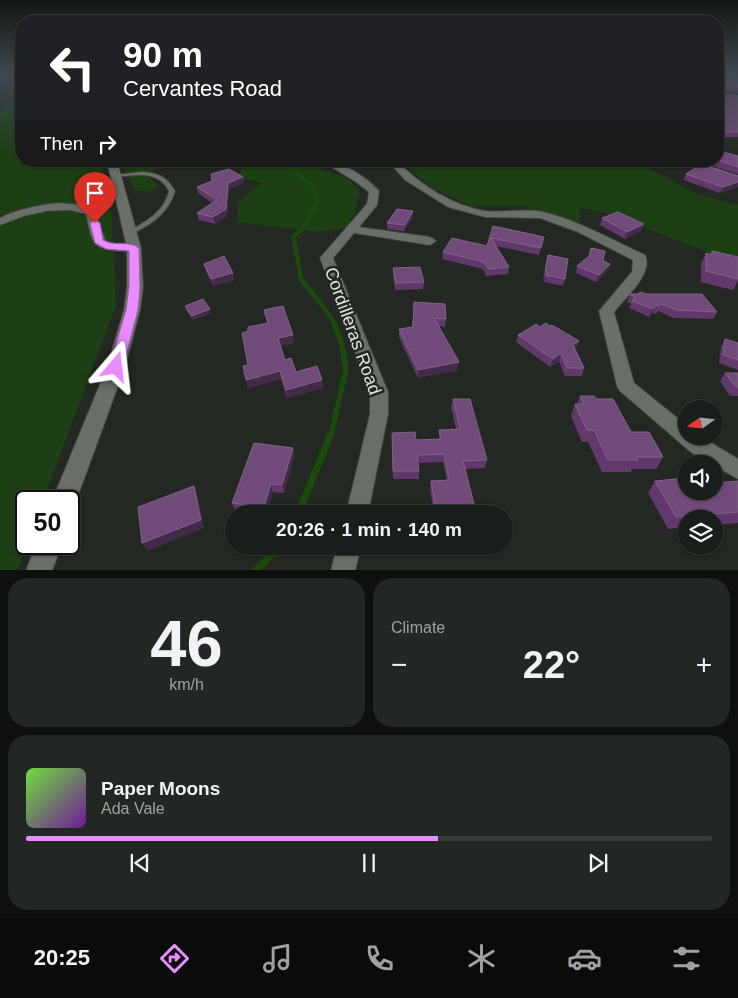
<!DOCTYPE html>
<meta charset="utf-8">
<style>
:root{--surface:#1a1e1a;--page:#232723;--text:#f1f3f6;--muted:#9fa2a2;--line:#383c39;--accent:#e98dfe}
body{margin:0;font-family:Helvetica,sans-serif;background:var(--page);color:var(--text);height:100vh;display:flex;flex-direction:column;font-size:19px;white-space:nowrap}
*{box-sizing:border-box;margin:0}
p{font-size:16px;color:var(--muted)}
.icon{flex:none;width:28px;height:28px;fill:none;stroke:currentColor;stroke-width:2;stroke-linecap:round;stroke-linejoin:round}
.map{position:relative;height:570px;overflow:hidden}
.drawer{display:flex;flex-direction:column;gap:8px;padding:8px;background:#0e100e;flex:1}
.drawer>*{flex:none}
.top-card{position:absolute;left:15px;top:15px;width:709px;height:152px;border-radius:20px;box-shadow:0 1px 4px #0004,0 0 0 1px var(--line);background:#202124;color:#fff;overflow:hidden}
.needle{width:32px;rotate:255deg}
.tools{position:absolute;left:678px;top:400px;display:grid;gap:10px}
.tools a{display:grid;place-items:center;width:45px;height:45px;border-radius:50%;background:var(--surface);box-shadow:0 1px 4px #0004,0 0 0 1px var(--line);font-size:25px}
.speed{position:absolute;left:15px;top:490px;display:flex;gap:10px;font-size:25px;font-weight:700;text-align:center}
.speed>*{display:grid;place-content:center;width:65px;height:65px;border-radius:50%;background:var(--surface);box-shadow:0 1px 4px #0004,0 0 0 1px var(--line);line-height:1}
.speed .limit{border:2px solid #111;border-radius:8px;background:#fff;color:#111}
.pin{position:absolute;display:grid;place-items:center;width:42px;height:42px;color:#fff;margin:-51px -21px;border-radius:50% 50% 50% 0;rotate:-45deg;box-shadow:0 0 5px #0007}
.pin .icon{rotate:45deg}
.me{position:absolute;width:55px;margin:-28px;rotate:17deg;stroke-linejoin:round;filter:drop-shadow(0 0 4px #0008)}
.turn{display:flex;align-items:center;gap:18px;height:105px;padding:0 25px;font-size:22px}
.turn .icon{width:65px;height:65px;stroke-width:2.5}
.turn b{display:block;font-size:35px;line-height:42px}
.then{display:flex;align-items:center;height:48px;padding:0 25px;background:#0003;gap:10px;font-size:19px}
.big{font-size:38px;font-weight:800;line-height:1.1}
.drawer .widget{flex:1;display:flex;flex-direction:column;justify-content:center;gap:8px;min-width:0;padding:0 18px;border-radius:20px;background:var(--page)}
.drawer .dial{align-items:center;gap:0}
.dial b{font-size:65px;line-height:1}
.song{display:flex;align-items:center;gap:15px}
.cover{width:60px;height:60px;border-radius:8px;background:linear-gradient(135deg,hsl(100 70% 55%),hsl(280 70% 35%))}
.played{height:5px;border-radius:2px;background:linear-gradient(90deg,var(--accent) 60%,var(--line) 60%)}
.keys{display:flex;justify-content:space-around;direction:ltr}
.heat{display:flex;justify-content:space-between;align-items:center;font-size:28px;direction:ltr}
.drawer .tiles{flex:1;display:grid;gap:8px;grid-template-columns:1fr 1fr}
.widget:last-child{grid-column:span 2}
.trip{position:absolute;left:225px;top:505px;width:288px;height:50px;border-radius:25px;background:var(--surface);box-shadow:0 1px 4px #0004,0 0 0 1px var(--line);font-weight:800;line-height:50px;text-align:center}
.menu{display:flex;height:80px;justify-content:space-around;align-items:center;background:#0a0c0a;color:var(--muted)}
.menu .icon{width:35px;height:35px}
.menu .on{color:var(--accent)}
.menu b{font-size:22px;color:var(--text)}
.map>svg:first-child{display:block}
.green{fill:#1d3f14}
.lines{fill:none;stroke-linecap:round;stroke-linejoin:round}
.stream-far4{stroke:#1a4a0c;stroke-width:2.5}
.stream-far3{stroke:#1a4a0c;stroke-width:4}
.stream-far2{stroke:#1a4a0c;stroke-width:4.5}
.stream-far1{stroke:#1a4a0c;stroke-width:5.5}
.stream{stroke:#1a4a0c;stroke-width:7}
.service-casing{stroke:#3f433e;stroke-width:2}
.minor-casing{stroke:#3f433e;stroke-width:2}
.secondary-casing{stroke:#3f433e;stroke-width:2}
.service{fill:#696e67;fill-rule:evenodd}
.minor{fill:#696e67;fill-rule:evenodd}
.secondary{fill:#696e67;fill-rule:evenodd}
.wall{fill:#62386c}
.shaded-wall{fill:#432a49}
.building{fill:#704a78;stroke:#816288}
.route{fill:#e98dfe;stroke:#975ca5}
.labels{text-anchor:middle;stroke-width:5;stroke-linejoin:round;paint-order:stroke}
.street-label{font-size:18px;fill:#dfe2de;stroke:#232822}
</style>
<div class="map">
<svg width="738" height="571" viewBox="0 0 738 571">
<rect width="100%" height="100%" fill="#232822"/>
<!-- green -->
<g class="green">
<polygon points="21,96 21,161 101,161 111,203 116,306 43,501 26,501 28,544 17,570 0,571 0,114 4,108"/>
<polygon points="120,161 159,161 150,177 159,187 147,192 135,190"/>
<path d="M244,161H308C318,171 336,171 349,180C353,183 356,188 360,192L355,213L346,228L316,232L238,222V202L262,183L238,178Z"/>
<polygon points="400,161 564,161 575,165 597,162 646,167 697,194 738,205 738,264 607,213 579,208 581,230 524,206 471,206 432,188"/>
</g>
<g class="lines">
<!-- stream-far4 -->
<polyline class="stream-far4" points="281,161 296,173"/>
<!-- stream-far3 -->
<polyline class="stream-far3" points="294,241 293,237 304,228 317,201 313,186 295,172"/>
<!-- stream-far2 -->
<polyline class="stream-far2" points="294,240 301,279 331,317 335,327"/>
<!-- stream-far1 -->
<polyline class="stream-far1" points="331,435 346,369 341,341 335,326"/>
<!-- stream -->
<g class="stream">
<polyline points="298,514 331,434"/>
<polyline points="255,571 281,546"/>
</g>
<defs>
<path id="service" d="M141,172C158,173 166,176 175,191C169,212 150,226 131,234L128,232L129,231C147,221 164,212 169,191C158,170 137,175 116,177L114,176L116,175Z"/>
<g id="minor">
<path d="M322,161C341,161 366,176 379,191L377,205L359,227L430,237L436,241L430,245L354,233L333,258L388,392V414L368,514H346L370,414V392L320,258L367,204L369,192L356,182Z"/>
<path d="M388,161H397C420,185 453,206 486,211C504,213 524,208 543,212C578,220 612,240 645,255C654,273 625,298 614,312L634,383L686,425V436H700L738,459V479L692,453L620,391L617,386L599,311L632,272L633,260L578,232L540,218L485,217L448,207L405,180Z"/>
<polygon points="679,161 693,161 738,176 738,182"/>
<path d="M59,203L82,205L95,210L105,240C114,248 131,239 140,248C135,253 129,251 122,251C89,249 93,242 86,214L71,210L46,211L24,216L0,225V218C18,209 38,205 59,203Z"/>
<polygon points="337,546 361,546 355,571 331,571"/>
</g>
<g id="secondary">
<polygon points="107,161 117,161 141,248 143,287 140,310 125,367 76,501 72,509 69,510 69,501 52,501 107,367 124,310 127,287 127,248"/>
<polygon points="36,544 62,544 52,571 26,571"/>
</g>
</defs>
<!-- service casing -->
<use href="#service" class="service-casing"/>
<!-- minor casing -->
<use href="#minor" class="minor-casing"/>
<!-- secondary casing -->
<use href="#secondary" class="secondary-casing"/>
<!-- service -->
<use href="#service" class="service"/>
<!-- minor -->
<use href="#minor" class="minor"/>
<!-- secondary -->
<use href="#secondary" class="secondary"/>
</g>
<!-- wall -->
<g class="wall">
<polygon points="718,75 738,75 738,93 719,89 720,92 738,96 738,137 718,138"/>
<polygon points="718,152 738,156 738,174 707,164 708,161 718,161"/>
<polygon points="686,174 738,176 738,187 720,193 684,180"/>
<polygon points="243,177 244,183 229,189 227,216 215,224 199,220 197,213 212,203 198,193 197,187"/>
<polygon points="413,217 404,231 387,229 387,223"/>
<polygon points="602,218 641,231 625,239 600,225"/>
<polygon points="493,226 544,237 539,255 496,246 509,267 508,274 486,276 483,269 442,259 443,252 487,246"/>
<polygon points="712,251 738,257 738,281 733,290 701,282 701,264 706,253 710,254"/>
<polygon points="548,255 565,279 563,286 544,282 545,279 543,279"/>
<polygon points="603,261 610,264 608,270 596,282 576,273 577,266"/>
<polygon points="204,264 234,280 213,286 206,271"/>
<polygon points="393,268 424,282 423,289 395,290 393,276"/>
<polygon points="630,294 646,294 717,312 713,319 674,318 658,311 656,314 652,313 649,317 629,308 631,304 627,302"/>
<polygon points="414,302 446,319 445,327 439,326 458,370 418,378 399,337 399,329 412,327"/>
<polygon points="185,306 211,313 193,320 186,310"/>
<polygon points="264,310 294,343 280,346 285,360 296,372 322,380 323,388 287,398 281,379 248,388 243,366 248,365 248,331 267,323"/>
<polygon points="540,327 576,349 575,349 584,368 582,376 565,376 559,361 550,367 516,342 518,335"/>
<polygon points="725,339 738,343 738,370 719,363 721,347"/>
<polygon points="725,373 738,373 738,396 730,396 720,381"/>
<polygon points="580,396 596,399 631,432 663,457 656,469 632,469 631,472 602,472 588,442 582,442 571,416 575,404 577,404"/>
<polygon points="453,399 487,460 485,468 465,469 475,508 474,514 434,514 430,489 431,481 447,480 443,462 418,463 419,471 419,479 393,479 392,433 416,440 439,439 439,430 456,429 451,407"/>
<polygon points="293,448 294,456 284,493 273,492 266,514 260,514 235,510 232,503"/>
<polygon points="655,481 686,491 738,481 738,523 714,525 714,519 686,519 686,527 668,529 648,493"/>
</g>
<!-- shaded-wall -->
<g class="shaded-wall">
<polygon points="243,177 244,183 229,189 227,216 215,224 213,217 228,183"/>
<polygon points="738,182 738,187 720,193 723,187"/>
<polygon points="413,211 413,217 404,231 405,225"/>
<polygon points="644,224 641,231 625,239 627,232"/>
<polygon points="610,264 608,270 596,282 599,275"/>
<polygon points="233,273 234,280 213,286 211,279"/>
<polygon points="656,305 652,313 649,317 653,309"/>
<polygon points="210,309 211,313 193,320 192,316"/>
<polygon points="293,335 294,343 279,346 278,338"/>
<polygon points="579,341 576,349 571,352 573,345"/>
<polygon points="561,353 559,361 550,367 553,359"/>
<polygon points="459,362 458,370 418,378 418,370"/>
<polygon points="280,371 281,379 248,388 246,380"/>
<polygon points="322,380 323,388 287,398 286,390"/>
<polygon points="293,448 294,456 284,493 282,485"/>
<polygon points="271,484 273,492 266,514 264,507"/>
<polygon points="194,486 197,494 204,528 147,551 142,543"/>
</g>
<!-- building -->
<g class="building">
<polygon points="718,75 738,75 738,88 720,85 718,86 720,92 738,96 738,132 718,132 718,95 719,94 718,94"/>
<polygon points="719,151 738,156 738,167 718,160 718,152"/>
<polygon points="701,164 738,176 738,182 723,187 686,174"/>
<polygon points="229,169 243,177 228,183 226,209 213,217 197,213 217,200 197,187 212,181 211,174"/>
<polygon points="397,209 413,211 405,225 387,223"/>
<polygon points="618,212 644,224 627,232 602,218"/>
<polygon points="493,226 544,237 541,248 491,238 509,267 488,269 484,262 443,252 452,238 487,246"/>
<polygon points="591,248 605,251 603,261 610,264 599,275 577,266 589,256"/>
<polygon points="712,251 738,257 738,279 706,271 706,253 712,255"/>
<polygon points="548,255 568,259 565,279 546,275 547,272 545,271"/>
<polygon points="224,256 233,273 211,279 204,264"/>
<polygon points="420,267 424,282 396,283 393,268"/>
<polygon points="640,292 646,294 702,294 717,312 677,310 661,304 659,306 656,305 653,309 632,301 635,297 630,294 638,294"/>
<polygon points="203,299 210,309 192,316 185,306"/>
<polygon points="414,302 445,304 446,319 434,318 459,362 418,370 399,329 413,327"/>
<polygon points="283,306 293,335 278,338 285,360 291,358 296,372 317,366 322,380 286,390 280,371 246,380 243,366 248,365 242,333 248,331 248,327 268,323 264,310"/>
<polygon points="546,323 550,326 552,325 579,341 573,345 584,368 567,368 561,353 553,359 518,335 536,324 540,327"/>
<polygon points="725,339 738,343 738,360 723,355"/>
<polygon points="725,373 738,373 738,387 736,387"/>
<polygon points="580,396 594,396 596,399 613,399 631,432 649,432 663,457 636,457 638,460 608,460 594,430 587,430 575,404 584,404"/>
<polygon points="453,399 470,399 487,460 463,461 475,508 436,510 431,481 449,480 444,454 417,455 419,471 393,471 392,433 415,432 416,440 441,439 439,430 460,429"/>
<polygon points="254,443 293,448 282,485 271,484 264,507 232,503"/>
<polygon points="686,478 686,491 714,491 714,483 738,481 738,512 676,517 655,481"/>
<polygon points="194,486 201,520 142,543 138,507"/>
</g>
<!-- sky -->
<linearGradient id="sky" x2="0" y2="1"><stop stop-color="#131613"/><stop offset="0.48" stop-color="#3f484f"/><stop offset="1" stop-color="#3f484f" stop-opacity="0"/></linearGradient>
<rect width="738" height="155" fill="url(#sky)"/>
<!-- route -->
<path class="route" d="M95,220L100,223L103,240C114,247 130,240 139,248L140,287L138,310L123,367L121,371H111L109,367L126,310L129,287V251L106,249L95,243L90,223Z"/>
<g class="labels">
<!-- street labels -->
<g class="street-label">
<text transform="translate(353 331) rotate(70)" y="6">Cordilleras Road</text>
</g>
</g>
</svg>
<div class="tools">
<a><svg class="needle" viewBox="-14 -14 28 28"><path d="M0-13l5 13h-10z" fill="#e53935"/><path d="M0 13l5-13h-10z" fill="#9fa2a2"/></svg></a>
<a><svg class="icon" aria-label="sound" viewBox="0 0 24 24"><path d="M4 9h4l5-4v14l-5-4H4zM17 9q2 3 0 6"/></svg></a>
<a><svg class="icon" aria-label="layers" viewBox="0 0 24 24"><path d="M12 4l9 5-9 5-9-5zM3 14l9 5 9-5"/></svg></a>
</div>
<div class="speed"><div class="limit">50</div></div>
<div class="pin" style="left:95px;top:223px;background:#d93025"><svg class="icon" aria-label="arrive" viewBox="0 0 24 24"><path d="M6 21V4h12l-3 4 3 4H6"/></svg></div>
<svg class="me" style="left:116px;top:367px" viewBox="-20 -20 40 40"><path d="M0-17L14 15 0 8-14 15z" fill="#e98dfe" stroke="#fff" stroke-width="4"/></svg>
<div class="trip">20:26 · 1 min · 140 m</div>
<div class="top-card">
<div class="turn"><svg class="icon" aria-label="left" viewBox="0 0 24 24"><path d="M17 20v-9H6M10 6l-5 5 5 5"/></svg><div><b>90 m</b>Cervantes Road</div></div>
<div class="then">Then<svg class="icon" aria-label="right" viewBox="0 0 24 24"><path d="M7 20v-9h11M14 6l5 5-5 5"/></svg></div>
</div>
</div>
<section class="drawer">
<div class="tiles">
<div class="widget dial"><b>46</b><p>km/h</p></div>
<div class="widget"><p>Climate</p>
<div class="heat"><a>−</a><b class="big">22°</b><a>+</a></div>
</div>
<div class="widget">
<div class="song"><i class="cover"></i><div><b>Paper Moons</b><p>Ada Vale</p></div></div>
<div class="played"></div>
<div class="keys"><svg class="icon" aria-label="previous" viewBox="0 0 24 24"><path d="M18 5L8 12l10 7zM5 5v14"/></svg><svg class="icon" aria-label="pause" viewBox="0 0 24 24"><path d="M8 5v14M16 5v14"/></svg><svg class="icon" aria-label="next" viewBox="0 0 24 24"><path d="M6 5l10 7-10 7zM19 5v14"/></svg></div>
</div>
</div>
</section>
<nav class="menu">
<b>20:25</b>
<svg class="icon on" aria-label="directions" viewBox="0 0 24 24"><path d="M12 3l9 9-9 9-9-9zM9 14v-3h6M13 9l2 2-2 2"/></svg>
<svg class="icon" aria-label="music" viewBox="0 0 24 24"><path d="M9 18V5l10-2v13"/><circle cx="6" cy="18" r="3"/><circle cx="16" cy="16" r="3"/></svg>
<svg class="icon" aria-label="phone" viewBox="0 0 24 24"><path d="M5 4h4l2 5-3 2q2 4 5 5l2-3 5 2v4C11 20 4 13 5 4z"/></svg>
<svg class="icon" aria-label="climate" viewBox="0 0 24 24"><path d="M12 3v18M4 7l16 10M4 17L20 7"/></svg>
<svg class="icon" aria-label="car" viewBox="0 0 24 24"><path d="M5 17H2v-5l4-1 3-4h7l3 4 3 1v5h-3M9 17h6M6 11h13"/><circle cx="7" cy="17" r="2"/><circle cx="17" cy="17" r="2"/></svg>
<svg class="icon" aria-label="filters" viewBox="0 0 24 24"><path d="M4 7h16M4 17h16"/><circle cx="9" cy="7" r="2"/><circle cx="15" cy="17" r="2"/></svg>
</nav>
